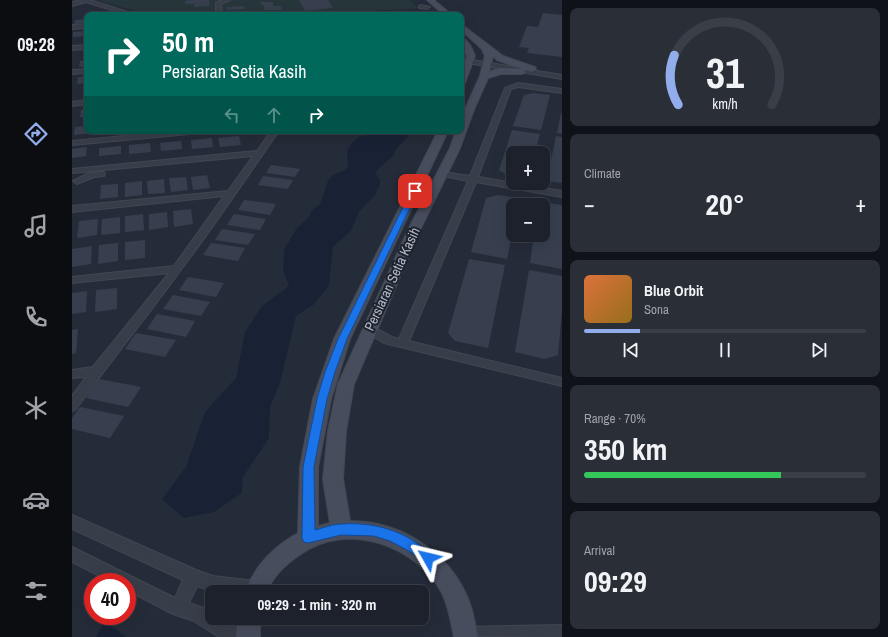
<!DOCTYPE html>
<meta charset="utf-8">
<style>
:root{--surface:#1c212b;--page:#292e37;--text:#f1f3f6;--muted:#a0a3a9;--line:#3a3e47;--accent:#91adec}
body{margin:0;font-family:"Archivo Narrow",sans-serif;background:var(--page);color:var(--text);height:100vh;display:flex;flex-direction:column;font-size:15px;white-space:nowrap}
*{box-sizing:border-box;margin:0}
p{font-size:13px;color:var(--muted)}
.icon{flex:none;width:22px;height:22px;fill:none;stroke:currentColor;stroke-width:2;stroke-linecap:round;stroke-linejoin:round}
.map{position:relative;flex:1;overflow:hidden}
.side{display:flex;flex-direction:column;gap:8px;padding:8px;background:#0f1218;width:326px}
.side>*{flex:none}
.hud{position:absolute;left:12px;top:12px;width:380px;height:122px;border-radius:8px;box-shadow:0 4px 16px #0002,0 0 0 1px var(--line);background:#00695c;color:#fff;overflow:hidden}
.buttons{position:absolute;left:434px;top:146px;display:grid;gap:8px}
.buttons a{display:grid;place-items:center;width:44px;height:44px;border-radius:8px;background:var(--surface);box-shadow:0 4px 16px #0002,0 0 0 1px var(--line);font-size:20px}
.speed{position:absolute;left:12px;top:573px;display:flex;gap:8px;font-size:20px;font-weight:700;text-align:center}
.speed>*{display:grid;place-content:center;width:52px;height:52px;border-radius:50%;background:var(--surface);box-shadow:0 4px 16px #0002,0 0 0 1px var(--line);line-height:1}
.speed .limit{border:6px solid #d22;background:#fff;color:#111}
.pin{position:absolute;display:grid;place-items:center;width:34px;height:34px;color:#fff;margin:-17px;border-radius:8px;box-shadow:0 2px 6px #0006}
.me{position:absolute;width:44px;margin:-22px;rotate:307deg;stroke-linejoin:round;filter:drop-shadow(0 0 3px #0008)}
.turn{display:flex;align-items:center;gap:14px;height:84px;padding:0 12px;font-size:18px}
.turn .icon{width:52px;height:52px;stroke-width:2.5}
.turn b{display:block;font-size:28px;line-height:34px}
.lanes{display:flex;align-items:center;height:38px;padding:0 12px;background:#0003;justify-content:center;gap:20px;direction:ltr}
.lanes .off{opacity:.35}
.big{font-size:30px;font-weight:700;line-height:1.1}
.side .tile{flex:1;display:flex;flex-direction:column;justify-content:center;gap:6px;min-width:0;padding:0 14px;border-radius:8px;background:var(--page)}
.side .dial{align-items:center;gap:0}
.dial svg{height:104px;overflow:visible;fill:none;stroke:var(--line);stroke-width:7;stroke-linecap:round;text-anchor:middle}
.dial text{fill:var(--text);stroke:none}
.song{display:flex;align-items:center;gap:12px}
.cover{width:48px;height:48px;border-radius:6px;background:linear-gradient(135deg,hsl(20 70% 55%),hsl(40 70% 35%))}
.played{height:4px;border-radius:2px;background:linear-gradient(90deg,var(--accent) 20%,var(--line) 20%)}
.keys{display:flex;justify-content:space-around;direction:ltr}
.heat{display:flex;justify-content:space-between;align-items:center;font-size:22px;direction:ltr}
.charge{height:6px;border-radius:3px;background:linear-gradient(90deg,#34c759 70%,var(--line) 0)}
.trip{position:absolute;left:133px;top:585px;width:224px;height:40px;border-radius:8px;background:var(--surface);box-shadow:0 4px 16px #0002,0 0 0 1px var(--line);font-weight:700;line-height:40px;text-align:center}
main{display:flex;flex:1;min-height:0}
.tabs{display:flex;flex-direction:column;width:72px;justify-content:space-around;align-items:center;background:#0b0d11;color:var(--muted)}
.tabs .icon{width:28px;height:28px}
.tabs .on{color:var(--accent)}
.tabs b{font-size:18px;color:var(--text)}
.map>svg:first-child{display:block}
.green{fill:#27363a}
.water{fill:#192235}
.building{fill:#373f4f}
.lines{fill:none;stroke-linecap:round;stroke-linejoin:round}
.street-casing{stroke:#414752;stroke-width:2}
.secondary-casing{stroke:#414752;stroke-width:2}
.street{fill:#383e49;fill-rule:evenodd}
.secondary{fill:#474d5c;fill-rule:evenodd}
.route{fill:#1a73e8;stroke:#114b97}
.labels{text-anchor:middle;stroke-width:4;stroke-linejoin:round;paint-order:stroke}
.street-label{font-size:14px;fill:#b4b9c5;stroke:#1d232e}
</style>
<main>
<nav class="tabs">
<b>09:28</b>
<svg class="icon on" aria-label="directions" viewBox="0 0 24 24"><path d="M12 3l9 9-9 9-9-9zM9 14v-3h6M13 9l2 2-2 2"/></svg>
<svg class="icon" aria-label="music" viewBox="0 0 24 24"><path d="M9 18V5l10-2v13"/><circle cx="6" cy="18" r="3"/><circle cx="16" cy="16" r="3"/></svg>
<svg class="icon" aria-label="phone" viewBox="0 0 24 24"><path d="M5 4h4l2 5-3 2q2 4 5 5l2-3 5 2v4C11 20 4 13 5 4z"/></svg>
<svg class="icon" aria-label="climate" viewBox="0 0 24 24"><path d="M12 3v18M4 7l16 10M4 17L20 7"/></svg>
<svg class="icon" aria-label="car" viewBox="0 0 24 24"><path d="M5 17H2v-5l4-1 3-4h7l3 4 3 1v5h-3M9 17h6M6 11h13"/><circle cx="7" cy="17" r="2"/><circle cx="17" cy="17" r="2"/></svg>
<svg class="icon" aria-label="filters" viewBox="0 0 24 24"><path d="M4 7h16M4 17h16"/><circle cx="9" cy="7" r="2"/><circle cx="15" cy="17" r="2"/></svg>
</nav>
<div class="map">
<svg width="490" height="637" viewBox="0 0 490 637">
<rect width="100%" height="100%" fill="#252c39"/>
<!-- green -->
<g class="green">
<polygon points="31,0 337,0 347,8 232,15 78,15 28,1"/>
<polygon points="332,10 337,15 263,15"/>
</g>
<!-- water -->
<g class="water">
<path d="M299,131H341L325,148L320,157L309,166L303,173L308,180V184L303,195L287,212L279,231L261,247L257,286L241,305L224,316L208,383L198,407L197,438L171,477L170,493L142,512L112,518L90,499L114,467L133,412L164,378L173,332L190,306L217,286L211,270L212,250L225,228L237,217L240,210L248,204L256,181L261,175L273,170L276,166C277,161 274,157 275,153C278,141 289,135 299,131Z"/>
<polygon points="33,621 54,637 24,637"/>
</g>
<!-- building -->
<g class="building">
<polygon points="119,0 137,0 137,6 122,7 122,4 113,4 113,1"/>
<polygon points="227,0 256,0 261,8 233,11"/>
<polygon points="189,2 201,2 201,6 209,6 210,10 192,10 192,5 189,5"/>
<polygon points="172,6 173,9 155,10 154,7"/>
<polygon points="471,13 490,15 490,57 455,53 457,48 447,47 455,26 466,27"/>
<polygon points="15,19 15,23 2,24 3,20"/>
<polygon points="15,31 15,36 1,37 1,32"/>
<polygon points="15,60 15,66 7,67 8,61"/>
<polygon points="6,77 15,77 15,83 5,84"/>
<polygon points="461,93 478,95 469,130 441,126 452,95"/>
<polygon points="9,110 15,110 15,117 8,117"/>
<polygon points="489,113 490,113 490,134 485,133"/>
<polygon points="15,126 15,131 23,131 23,133 2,135 3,127"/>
<polygon points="440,130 468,134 463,153 441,153 441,176 433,174 427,170"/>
<polygon points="167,136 169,145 148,147 146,138"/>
<polygon points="484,136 490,137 490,183 475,181"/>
<polygon points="140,138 141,147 120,149 119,140"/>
<polygon points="109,141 110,149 89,151 88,143"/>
<polygon points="78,143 79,152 57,154 57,145"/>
<polygon points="49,146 49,154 27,156 27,148"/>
<polygon points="15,147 14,156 0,158 0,149"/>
<polygon points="199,165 228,169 223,177 194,173"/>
<polygon points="135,175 138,188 121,190 119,177"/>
<polygon points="191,176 221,180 216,189 186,185"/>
<polygon points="114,177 116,190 99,192 97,178"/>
<polygon points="92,179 93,193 76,194 75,181"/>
<polygon points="70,181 70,195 53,197 53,183"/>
<polygon points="46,184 46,197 28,199 29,185"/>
<polygon points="426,195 447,198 446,205 441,205 441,229 435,259 399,252 414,198"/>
<polygon points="172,200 204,204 198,215 166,210"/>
<polygon points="468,202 490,205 490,269 458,263 462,235 471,235 471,205 467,205"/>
<polygon points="119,209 121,224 102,227 101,211"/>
<polygon points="95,212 96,227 77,230 77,214"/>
<polygon points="71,214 72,230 53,232 53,216"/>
<polygon points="162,214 194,219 188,230 155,225"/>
<polygon points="48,217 48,233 29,235 30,219"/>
<polygon points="26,219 25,235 5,238 7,221"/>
<polygon points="150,229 183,234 176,245 143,240"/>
<polygon points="73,240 73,258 53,260 53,242"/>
<polygon points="46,243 46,261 26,264 27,245"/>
<polygon points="139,243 173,248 166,261 131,255"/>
<polygon points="20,246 19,264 0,267 0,249"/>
<polygon points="397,259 433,265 416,348 383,341 376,333"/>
<polygon points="457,270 490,276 490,310 486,355 473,359 443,352"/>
<polygon points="116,277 152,283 144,297 107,290"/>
<polygon points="45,288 45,309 23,312 24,290"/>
<polygon points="15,291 14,312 0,314 0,293"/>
<polygon points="101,295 138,302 129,316 91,309"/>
<polygon points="85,314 123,321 114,337 75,329"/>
<polygon points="6,329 4,353 0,354 0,330"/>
<polygon points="64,333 104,340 93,357 53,349"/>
<polygon points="27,379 69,387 56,407 14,398"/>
<polygon points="8,407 52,416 38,438 0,429 0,418"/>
</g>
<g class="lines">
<defs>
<g id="street">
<polygon points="10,0 18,0 65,15 56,15 14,2 0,6 0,2"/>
<polygon points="151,0 158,0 149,4 150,15 144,15 144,3"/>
<polygon points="349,5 358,7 355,9 347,8 347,6"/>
<polygon points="15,24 15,28 0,29 0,25"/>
<polygon points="15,45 15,49 0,50 0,46"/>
<polygon points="389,58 490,75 490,79 389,62"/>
<polygon points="15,69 15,73 0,74 0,70"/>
<polygon points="446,83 490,89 490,93 446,87 439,89 406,177 490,191 490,197 404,182 337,341 490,378 490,386 312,343 293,332 291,329 293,326 297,325 320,337 327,339 396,181 371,176 367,174 371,172 398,176 433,88"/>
<polygon points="15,100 15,104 0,106 0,102"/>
<polygon points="104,131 132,131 128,133 0,145 0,141"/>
<path d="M199,131H207C174,178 143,225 108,271C74,318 38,362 4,409L0,411V396L14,377L0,378V370L21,367L97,273L0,283V277L102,266L152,196L0,212V206L156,191L181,156L0,173V169L185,151Z"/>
<polygon points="29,172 32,172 33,174 32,176 22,177 5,184 1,181 17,173"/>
<path d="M0,515L124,570L141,576L185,581L191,584L193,589L192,592H144L125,586L117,603L132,608L140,613V618C151,618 166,627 171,637H147L122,621L101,614L55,590V582H39L0,562V547L103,598L111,580L0,529Z"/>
<polygon points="490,625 490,637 385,636 388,630 394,627"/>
</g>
<g id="secondary">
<polygon points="355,0 362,0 380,15 372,15"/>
<path d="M389,24L431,56L463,67L464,69L460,72L453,70V73L450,74H429L416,78L403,107L388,148L348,230L282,384L274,431L271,479L278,521C333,521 384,557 400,610C402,619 404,628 406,637H382C379,622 377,607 370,593C344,545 275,521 229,554C215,563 201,576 195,592H173C183,565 201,547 226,533L228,467L241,399L262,339L366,131H376L278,339L259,399L246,467V526L258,523L251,479L256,431L266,384L336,230L378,148L384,131H389V118L408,76L413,56L410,49L389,30ZM421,56L425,60L450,69L428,68L417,72Z"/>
<path d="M389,38C397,40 400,49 403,56L393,83L389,86V71L395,56L389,45Z"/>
<polygon points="166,618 188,618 188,637 164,637"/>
</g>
</defs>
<!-- street casing -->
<use href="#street" class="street-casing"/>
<!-- secondary casing -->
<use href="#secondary" class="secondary-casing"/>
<!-- street -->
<use href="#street" class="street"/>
<!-- secondary -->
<use href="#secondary" class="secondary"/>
</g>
<!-- route -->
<path class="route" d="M343,189L346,191L275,339L263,372L255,399L242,467L243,530C251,528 261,524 270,524C298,522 327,529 349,546C355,550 360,552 363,558L361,563L356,564L335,550L318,541L302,536L269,535L236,543L232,542L230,538L231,467L245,399L253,372L266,339L339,191Z"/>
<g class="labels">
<!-- street labels -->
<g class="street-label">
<text transform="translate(320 279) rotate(-65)" y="5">Persiaran Setia Kasih</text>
</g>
</g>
</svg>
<div class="buttons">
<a>+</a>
<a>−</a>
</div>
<div class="speed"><div class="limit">40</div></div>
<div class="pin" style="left:343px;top:191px;background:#d93025"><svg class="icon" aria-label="arrive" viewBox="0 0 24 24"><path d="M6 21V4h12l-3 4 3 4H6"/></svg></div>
<svg class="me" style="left:356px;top:558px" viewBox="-20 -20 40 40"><path d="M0-17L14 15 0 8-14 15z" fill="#1a73e8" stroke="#fff" stroke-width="4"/></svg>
<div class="trip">09:29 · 1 min · 320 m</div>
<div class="hud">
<div class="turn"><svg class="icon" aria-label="right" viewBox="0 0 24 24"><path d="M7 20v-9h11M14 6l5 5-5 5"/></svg><div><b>50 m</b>Persiaran Setia Kasih</div></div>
<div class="lanes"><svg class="icon off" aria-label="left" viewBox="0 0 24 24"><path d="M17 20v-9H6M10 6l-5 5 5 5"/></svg><svg class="icon off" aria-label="ahead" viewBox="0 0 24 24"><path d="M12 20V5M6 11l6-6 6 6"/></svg><svg class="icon" aria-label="right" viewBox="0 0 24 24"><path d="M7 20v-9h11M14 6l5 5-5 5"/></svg></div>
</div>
</div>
<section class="side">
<div class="tile dial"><svg viewBox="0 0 100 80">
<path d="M14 69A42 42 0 1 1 86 69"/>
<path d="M14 69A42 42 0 0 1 11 31" stroke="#91adec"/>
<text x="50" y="56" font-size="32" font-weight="700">31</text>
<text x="50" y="72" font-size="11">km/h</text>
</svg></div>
<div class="tile"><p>Climate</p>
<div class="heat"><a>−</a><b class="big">20°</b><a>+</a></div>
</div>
<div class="tile">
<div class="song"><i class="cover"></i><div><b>Blue Orbit</b><p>Sona</p></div></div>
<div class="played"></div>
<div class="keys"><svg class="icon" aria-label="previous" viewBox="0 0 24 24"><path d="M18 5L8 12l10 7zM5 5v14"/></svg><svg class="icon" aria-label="pause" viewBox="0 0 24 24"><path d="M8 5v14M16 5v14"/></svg><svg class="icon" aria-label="next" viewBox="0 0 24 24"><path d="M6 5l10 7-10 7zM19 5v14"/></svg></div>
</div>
<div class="tile"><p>Range · 70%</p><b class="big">350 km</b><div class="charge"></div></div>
<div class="tile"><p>Arrival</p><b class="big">09:29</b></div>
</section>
</main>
